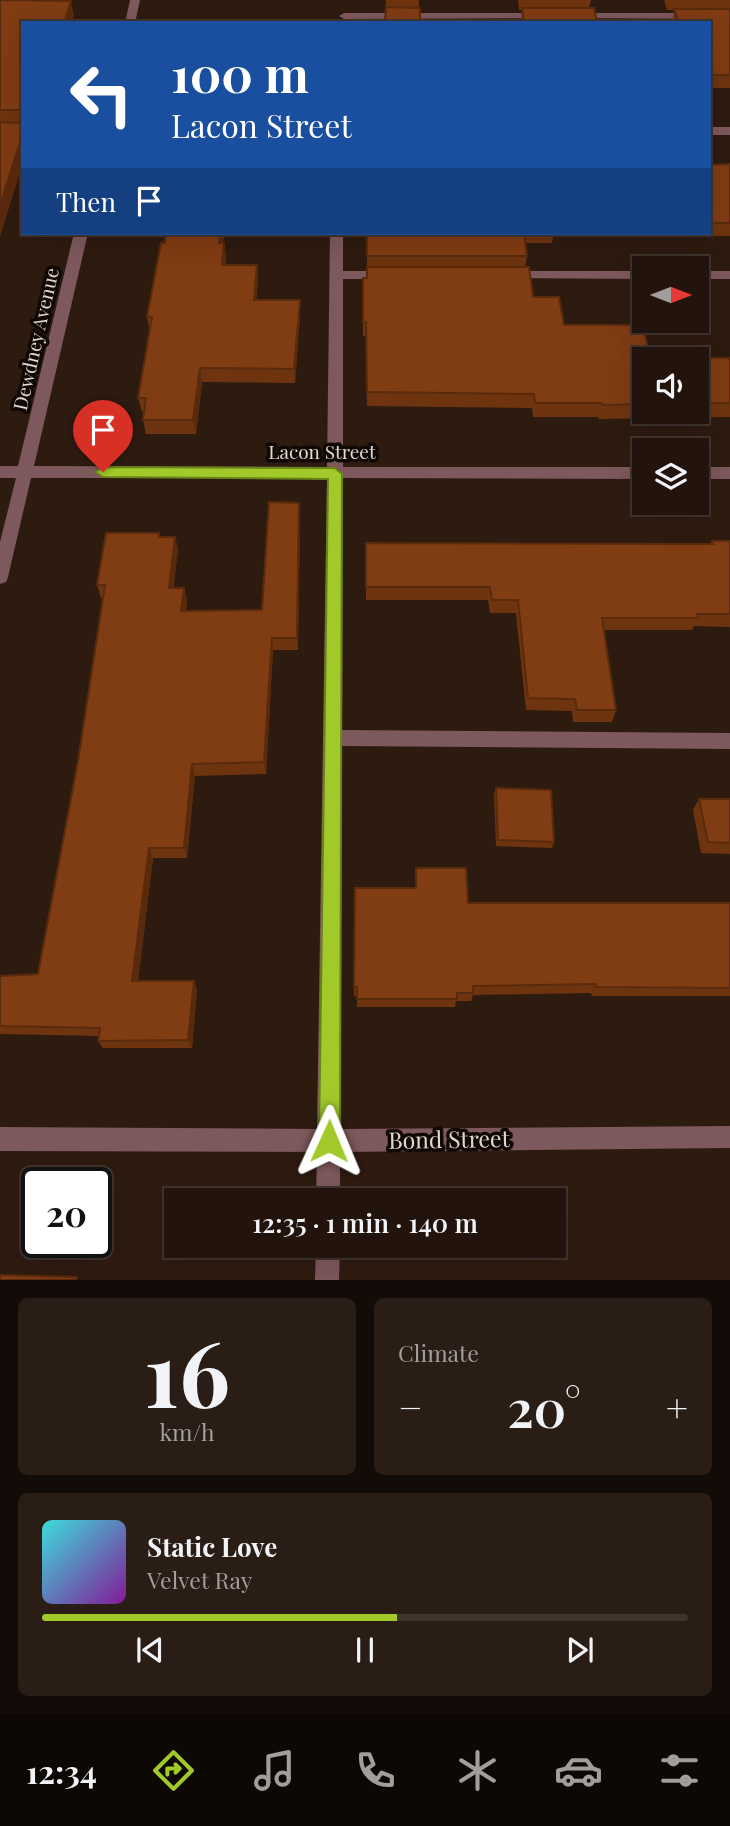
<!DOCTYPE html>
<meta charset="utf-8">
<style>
:root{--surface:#22140c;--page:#2a1d15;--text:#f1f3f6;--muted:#a29e9d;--line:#3f332d;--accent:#a1c92a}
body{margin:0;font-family:"Playfair Display",serif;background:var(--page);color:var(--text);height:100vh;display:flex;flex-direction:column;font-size:26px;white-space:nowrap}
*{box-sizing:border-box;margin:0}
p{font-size:23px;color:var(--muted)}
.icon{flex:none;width:38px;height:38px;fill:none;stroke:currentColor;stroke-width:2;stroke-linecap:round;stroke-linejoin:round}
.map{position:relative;height:1280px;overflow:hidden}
.sheet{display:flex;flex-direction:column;gap:18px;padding:18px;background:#130b07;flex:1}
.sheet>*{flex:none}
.top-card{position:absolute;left:21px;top:21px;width:690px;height:214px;border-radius:0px;box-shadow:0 7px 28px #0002,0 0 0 2px var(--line);background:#1a4fa0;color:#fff;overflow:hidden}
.needle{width:46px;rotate:90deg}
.controls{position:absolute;left:632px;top:256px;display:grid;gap:14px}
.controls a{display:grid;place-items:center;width:77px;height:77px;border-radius:0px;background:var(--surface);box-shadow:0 7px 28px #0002,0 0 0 2px var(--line);font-size:35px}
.speed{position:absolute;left:21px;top:1167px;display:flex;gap:14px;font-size:35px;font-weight:700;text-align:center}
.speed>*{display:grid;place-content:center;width:91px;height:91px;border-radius:50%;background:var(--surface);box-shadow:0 7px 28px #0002,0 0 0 2px var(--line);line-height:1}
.speed .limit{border:4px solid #111;border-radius:10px;background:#fff;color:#111}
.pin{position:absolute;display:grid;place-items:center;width:60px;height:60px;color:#fff;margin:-72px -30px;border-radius:50% 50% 50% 0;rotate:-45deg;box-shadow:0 0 7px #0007}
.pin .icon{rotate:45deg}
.me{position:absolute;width:77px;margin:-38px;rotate:1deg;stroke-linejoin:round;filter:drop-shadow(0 0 5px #0008)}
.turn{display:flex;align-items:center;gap:24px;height:147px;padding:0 35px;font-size:32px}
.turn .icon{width:91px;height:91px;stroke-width:2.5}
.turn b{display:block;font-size:49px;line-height:60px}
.then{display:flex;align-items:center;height:66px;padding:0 35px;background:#0003;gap:14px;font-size:26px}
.big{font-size:52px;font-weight:600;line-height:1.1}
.sheet .widget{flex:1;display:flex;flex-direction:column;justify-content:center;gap:10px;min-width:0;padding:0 24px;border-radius:10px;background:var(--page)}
.sheet .dial{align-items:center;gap:0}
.dial b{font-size:91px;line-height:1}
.song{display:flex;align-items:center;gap:21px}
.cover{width:84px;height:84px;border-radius:10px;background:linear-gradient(135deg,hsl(180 70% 55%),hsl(290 70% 35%))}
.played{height:7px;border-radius:4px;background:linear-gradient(90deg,var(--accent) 55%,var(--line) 55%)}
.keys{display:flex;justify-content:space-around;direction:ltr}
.heat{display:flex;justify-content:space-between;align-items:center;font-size:38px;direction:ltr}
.sheet .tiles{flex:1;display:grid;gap:18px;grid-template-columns:1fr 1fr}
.widget:last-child{grid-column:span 2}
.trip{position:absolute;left:164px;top:1188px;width:402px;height:70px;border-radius:0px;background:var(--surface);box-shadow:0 7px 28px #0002,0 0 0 2px var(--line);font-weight:600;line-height:70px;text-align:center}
.tabs{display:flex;height:112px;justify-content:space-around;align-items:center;background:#0e0805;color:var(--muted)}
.tabs .icon{width:49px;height:49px}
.tabs .active{color:var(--accent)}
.tabs b{font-size:32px;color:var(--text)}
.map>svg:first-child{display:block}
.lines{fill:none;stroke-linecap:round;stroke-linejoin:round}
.minor{fill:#7d585c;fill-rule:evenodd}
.wall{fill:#6e3410;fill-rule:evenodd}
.shaded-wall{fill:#5a2a0d}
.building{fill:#803c13;stroke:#5a2a0d;stroke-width:2}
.route{fill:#a1c92a;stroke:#69831b;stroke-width:2}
.labels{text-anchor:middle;stroke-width:7;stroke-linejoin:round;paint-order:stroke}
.street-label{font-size:19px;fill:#e3d6ce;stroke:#100804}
.near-street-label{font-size:23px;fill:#e3d6ce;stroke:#100804}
</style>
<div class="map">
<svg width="730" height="1280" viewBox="0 0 730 1280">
<rect width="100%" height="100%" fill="#2e1b10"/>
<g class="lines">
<!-- minor -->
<g class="minor">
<polygon points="130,0 140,0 135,23 125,23"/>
<polygon points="544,13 549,16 548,18 344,19 339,16 344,13"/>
<polygon points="572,13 730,13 730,19 568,18 567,16"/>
<rect x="709" y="127" width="21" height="8"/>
<polygon points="74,233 88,233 34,466 327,467 330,233 343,233 343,271 389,271 396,275 389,279 343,279 343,467 644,467 644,479 343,478 342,730 730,733 730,749 342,746 340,1129 730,1126 730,1148 340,1152 340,1200 316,1200 317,1152 0,1151 0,1127 317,1129 327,478 31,478 8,577 6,582 0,584 0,542 16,478 0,478 0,466 18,466"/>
<polygon points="508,271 644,271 644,279 503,278 503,272"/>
<rect x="696" y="271" width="34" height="8"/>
<rect x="696" y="467" width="34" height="12"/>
<polygon points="316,1246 340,1246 339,1280 315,1280"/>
</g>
</g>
<!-- wall -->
<g class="wall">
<polygon points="0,0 53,0 74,16 23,23 23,162 0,236"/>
<polygon points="386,0 419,0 419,8 385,23"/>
<polygon points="518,0 591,0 589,8 597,23 521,23 522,10 519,10"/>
<polygon points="664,0 730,0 730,88 709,88 709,23 672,23 674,10 667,10"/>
<polygon points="730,164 730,236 660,235 659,233 709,233 709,165"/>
<polygon points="166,233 224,233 223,243 224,243 226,258 225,265 258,279 256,300 300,315 295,383 202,382 196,434 146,434 143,420 144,412 142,412 138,398 150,332 147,317"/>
<path d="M367,233H554L552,243H525L527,256L525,267L533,297L564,325L650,358H730V417L599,419L598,417H533L532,408L367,406L366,336H363V278H367ZM644,359H696V411H644Z"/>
<polygon points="300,517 298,650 273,650 266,774 195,776 187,858 153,858 138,981 194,981 197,990 192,1048 103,1048 98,1041 99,1036 0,1034 0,976 38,974 78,761 103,598 101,598 97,585 160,537 175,537 178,550 173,588 184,588 187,601 186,611 262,610"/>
<polygon points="712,541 730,541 730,627 694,626 692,630 604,630 616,710 612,722 573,722 572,711 526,710 516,613 490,613 488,600 366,600 366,543 711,544"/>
<polygon points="496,788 554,842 552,848 496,846 494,794"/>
<polygon points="699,799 730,799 730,854 701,853 693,810"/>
<polygon points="416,868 468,903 730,903 730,996 592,996 591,993 473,995 471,1001 456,1001 455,1007 357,1007 357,996 354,996 354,987 415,888"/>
</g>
<!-- shaded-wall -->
<g class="shaded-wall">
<polygon points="71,1 74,16 72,23 64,23"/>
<polygon points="23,133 23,162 0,236 0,205"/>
<polygon points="220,233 224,233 221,258 219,243"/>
<polygon points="224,243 226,258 223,279 222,265"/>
<polygon points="257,265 258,279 255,314 254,300"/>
<polygon points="300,300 300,315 295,383 294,369"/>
<polygon points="200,368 202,382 196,434 193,420"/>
<polygon points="299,503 300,517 298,650 297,638"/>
<polygon points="175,537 178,550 172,601 169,588"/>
<polygon points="184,588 187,601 184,623 181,611"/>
<polygon points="272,638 273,650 266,774 264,762"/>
<polygon points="192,764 195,776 187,858 184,848"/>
<polygon points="149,848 153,858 137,990 132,981"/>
<polygon points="194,981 197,990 192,1048 188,1040"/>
</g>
<!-- building -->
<g class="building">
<polygon points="0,0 71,1 64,23 23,23 23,133 0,205 0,122 19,123 22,112 19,110 0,110"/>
<polygon points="386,7 420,8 420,23 385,23"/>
<polygon points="522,8 594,8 597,23 524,23"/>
<polygon points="674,9 730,9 730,75 709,75 709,23 679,23"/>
<polygon points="730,164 730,223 709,223 709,165"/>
<polygon points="166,233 220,233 219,243 224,243 222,265 257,265 254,300 300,300 294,369 200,368 193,420 143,420 146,398 138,398 152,317 147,317 161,243 165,243"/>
<polygon points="367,233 524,233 527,256 367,256"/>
<polygon points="367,267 529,267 533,297 559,297 564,325 643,325 650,358 730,358 730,403 696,403 696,359 644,359 644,404 602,405 602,403 535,403 534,394 367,392 366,322 363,322 363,278 367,278"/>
<polygon points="269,502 299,503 297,638 272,638 264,762 192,764 184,848 149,848 132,981 194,981 188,1040 98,1041 100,1028 0,1026 0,976 38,974 78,761 105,585 97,585 106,533 159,533 159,537 175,537 169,588 184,588 181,611 262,610"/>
<polygon points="712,541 730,541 730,614 697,614 698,618 602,618 616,710 577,710 575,699 528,698 518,600 492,600 490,587 366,587 366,543 713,544"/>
<polygon points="496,788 551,790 554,842 498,840"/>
<polygon points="699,799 730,799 730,843 708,842"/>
<polygon points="416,868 466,868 468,903 730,903 730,988 596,987 596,984 473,986 473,993 457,993 457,999 357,999 357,987 354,987 355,888 416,888"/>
<polygon points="0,1275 77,1277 76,1280 0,1280"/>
</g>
<!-- route -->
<polygon class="route" points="103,467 335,468 342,474 340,1141 337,1148 329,1151 322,1148 319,1141 328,479 103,477 95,472"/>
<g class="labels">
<!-- street labels -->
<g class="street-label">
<text transform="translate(36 339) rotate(-77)" y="7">Dewdney Avenue</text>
<text x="322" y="459">Lacon Street</text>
</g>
<!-- near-street labels -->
<g class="near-street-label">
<text transform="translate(449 1140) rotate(-1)" y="8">Bond Street</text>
</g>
</g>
</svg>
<div class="controls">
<a><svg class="needle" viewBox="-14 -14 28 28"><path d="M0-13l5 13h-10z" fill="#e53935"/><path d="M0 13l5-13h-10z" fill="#a29e9d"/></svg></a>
<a><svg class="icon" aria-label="sound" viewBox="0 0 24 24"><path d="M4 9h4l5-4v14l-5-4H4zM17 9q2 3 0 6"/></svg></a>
<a><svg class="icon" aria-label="layers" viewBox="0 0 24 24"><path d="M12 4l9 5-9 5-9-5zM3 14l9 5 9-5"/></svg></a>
</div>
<div class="speed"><div class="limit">20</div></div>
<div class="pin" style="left:103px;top:472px;background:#d93025"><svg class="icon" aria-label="arrive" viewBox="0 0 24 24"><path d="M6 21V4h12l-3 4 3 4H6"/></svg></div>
<svg class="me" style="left:329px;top:1141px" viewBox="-20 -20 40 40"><path d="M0-17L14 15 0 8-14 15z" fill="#a1c92a" stroke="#fff" stroke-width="4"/></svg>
<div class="trip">12:35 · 1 min · 140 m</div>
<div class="top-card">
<div class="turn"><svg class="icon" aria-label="left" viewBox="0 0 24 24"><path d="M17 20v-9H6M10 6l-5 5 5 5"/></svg><div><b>100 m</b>Lacon Street</div></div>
<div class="then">Then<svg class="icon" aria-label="arrive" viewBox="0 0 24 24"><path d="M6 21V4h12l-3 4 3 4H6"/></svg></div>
</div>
</div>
<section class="sheet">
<div class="tiles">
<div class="widget dial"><b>16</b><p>km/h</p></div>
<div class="widget"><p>Climate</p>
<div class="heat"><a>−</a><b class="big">20°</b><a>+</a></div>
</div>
<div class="widget">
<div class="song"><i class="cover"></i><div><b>Static Love</b><p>Velvet Ray</p></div></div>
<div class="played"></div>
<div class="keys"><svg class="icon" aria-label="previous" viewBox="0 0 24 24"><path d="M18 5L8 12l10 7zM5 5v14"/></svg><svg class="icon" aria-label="pause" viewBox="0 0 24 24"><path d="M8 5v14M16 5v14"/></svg><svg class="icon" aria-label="next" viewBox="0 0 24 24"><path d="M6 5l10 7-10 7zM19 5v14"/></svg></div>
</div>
</div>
</section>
<nav class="tabs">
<b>12:34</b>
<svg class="icon active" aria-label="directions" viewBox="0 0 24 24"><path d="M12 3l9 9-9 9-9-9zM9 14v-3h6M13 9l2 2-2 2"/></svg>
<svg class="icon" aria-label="music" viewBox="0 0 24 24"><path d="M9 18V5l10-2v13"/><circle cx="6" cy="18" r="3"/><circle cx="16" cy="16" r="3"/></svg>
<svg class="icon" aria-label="phone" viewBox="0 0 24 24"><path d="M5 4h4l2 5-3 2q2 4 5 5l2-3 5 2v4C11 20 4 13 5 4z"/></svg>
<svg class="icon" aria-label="climate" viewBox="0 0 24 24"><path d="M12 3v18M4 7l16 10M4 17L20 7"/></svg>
<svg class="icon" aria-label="car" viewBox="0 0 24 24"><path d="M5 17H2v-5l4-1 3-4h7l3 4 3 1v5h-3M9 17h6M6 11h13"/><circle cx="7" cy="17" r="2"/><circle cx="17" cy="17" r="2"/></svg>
<svg class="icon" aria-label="filters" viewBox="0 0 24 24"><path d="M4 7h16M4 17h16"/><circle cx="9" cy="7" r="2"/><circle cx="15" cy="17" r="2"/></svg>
</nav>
